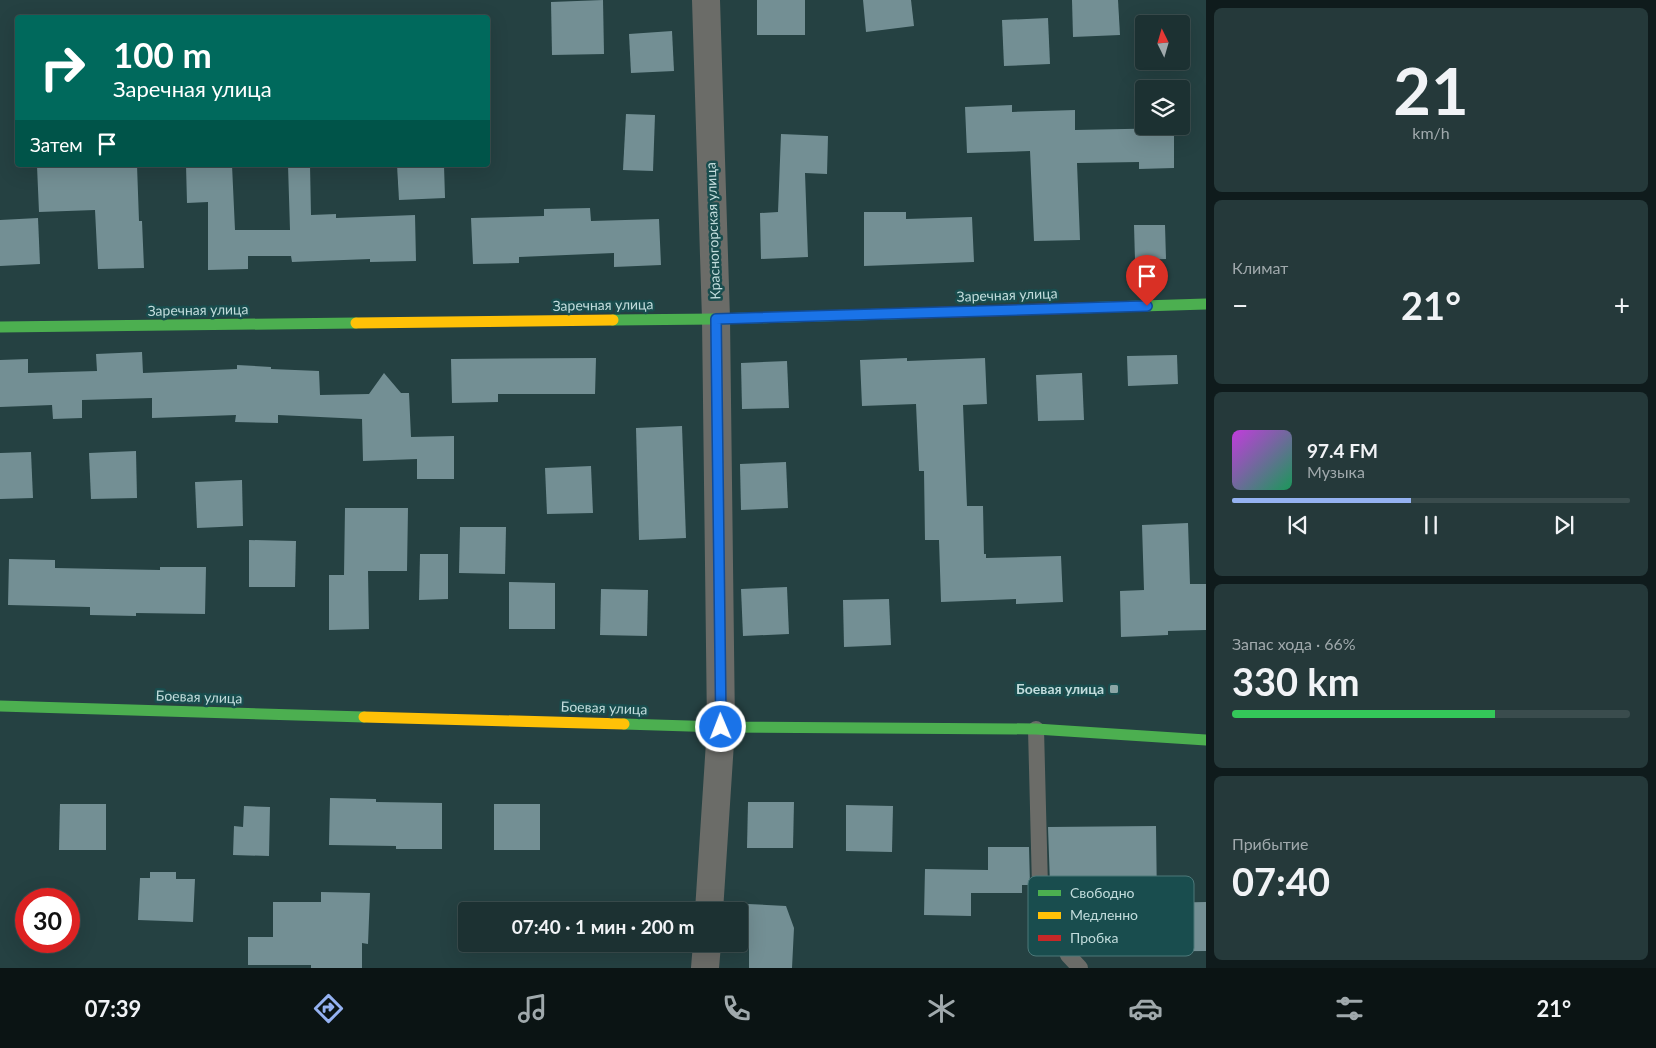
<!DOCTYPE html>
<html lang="ru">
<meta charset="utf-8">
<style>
:root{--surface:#1c3132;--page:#25393a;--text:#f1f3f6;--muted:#a0a9ac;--line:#3a4c4d;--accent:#95b2f1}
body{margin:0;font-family:Lato,sans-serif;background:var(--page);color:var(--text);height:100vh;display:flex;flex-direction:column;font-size:19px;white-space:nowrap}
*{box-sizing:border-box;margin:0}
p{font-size:16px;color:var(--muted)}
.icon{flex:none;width:28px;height:28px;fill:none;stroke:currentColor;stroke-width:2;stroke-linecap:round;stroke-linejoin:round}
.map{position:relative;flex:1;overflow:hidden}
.details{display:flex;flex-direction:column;gap:8px;padding:8px;background:#0f1b1c;width:450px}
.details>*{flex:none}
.top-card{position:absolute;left:15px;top:15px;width:475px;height:152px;border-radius:5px;box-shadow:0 5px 20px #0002,0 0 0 1px var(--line);background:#00695c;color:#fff;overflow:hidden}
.needle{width:32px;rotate:355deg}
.tools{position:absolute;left:1135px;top:15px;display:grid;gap:10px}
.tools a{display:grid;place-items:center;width:55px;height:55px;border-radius:5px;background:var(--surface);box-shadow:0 5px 20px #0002,0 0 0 1px var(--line);font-size:25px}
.speed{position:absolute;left:15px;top:888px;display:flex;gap:10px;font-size:25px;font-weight:700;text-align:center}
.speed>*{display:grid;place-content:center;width:65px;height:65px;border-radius:50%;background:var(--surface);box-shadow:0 5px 20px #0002,0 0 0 1px var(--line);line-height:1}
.speed .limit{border:8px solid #d22;background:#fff;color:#111}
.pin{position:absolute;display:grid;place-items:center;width:42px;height:42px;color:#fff;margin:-51px -21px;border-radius:50% 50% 50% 0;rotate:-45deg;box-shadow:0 0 5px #0007}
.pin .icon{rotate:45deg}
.me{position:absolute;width:55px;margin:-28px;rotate:359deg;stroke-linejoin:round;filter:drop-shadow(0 0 4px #0008)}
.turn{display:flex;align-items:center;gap:18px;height:105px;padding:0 15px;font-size:22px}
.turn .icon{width:65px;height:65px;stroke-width:2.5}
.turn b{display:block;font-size:35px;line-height:42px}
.then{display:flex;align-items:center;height:48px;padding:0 15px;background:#0003;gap:10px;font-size:19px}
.big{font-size:38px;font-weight:700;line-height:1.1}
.details .card{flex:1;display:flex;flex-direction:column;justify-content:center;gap:8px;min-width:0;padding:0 18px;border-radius:8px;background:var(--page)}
.details .dial{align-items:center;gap:0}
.dial b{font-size:65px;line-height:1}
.song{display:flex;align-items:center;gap:15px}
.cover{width:60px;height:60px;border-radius:8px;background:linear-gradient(135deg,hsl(290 70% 55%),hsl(150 70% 35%))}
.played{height:5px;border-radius:2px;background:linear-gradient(90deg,var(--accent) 45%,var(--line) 45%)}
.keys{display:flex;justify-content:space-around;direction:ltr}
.heat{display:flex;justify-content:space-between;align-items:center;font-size:28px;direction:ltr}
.charge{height:8px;border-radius:4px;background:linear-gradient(90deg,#34c759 66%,var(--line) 0)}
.trip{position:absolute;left:458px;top:902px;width:290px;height:50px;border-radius:5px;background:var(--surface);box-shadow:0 5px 20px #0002,0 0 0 1px var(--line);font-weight:700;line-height:50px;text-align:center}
.tabs{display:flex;height:80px;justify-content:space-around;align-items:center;background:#0b1414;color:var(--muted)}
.tabs .icon{width:35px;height:35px}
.tabs .selected{color:var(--accent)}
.tabs b{font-size:22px;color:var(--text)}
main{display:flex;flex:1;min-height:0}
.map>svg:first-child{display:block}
.building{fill:#738f94}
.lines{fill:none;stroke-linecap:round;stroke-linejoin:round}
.lane{stroke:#6b6c68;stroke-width:16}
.street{stroke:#6b6c68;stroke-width:28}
.fast{stroke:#4caf50;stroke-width:11}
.slow{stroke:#ffc107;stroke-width:11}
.jam{stroke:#c62828;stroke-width:11}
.route-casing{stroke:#114b97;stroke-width:12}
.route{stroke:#1a73e8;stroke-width:9}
.poi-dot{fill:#8ba6a6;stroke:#194d4e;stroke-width:2}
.labels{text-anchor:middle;stroke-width:5;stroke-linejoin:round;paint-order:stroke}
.street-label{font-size:14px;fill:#c2dcdc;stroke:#194d4e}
.poi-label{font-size:14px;font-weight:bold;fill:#c2dcdc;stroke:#194d4e;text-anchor:end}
.key{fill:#194d4e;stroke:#4c7879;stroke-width:1}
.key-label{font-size:14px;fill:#c2dcdc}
</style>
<main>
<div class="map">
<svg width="1206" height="968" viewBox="0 0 1206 968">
<rect width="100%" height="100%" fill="#254142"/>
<!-- building -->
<g class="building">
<polygon points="603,0 604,54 552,55 551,2"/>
<rect x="757" y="0" width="48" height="35"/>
<polygon points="863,0 911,0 914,26 866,32"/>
<polygon points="1072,0 1118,0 1120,35 1073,37"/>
<polygon points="1048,18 1050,64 1004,66 1002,20"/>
<polygon points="672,31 674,71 631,73 629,34"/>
<polygon points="1012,105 1012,112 1075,110 1075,130 1174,128 1174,168 1139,169 1139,162 1077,163 1080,240 1034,241 1030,151 967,153 965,107"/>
<polygon points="626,114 655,115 653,171 623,170"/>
<polygon points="781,134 828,136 827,174 805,173 808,257 761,259 760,213 778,212"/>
<polygon points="63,165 137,165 139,221 142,221 144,268 98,269 95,210 39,212 37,166"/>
<polygon points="186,165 232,165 235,230 290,230 288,165 310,165 311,215 336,214 336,218 415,215 416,261 370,262 370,259 292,262 291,256 248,256 248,269 208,270 208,202 187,203"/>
<polygon points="397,165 444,165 445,198 399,200"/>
<polygon points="590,208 591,221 659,219 661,265 614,267 614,253 519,257 519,263 473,264 471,218 544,216 544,209"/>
<polygon points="864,212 906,212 906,219 972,217 974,262 864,266"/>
<polygon points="38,218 40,264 0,266 0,220"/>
<polygon points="1134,225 1165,225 1166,259 1135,260"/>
<polygon points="142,352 143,373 237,369 237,365 271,367 271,369 319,371 320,395 369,394 384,373 401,393 409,393 411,437 454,436 454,479 417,479 417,459 363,461 362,419 278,415 278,423 235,422 236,415 152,418 152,398 82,400 82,418 53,419 52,405 0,407 0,360 28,359 28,373 97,371 96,354"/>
<polygon points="1177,355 1178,384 1128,386 1127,356"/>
<polygon points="596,358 595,394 498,394 498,402 452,403 451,359"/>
<polygon points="907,358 907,361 985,358 987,404 963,405 967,506 983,506 984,554 986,554 986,558 1061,556 1063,602 1016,604 1016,599 941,602 939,540 925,540 924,471 919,471 916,404 862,406 860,360"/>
<polygon points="787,361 789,408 742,409 741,363"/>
<polygon points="1082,373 1084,420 1038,421 1036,375"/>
<polygon points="682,426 686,538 639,540 636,428"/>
<polygon points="136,451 137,498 91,499 89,453"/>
<polygon points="31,452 33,498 0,499 0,453"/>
<polygon points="786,462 788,508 741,510 740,464"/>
<polygon points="591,466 593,513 547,514 545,468"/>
<polygon points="242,480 243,526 197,528 195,482"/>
<polygon points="345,508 408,508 407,571 368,571 369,629 329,630 329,575 344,575"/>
<polygon points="1188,523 1190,584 1206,584 1206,630 1168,631 1168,635 1121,637 1120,591 1144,590 1142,525"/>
<polygon points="460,527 506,527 505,574 459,573"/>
<polygon points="249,540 296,541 295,587 249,587"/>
<polygon points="420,554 448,554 448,599 419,600"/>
<polygon points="9,559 55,560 55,568 160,570 160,567 206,567 205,614 136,613 136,616 90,615 90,607 8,605"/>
<polygon points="509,582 555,583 555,629 509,629"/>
<polygon points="787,587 789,634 743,636 741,589"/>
<polygon points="601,589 648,590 647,636 600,635"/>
<polygon points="889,599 891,645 844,647 843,600"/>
<polygon points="330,798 376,799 376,802 442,803 442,849 396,849 396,846 329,845"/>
<polygon points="748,802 794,802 793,848 747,848"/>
<polygon points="60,804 106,804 106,850 59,850"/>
<rect x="494" y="804" width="46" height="46"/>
<polygon points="846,805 893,806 892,852 846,851"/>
<polygon points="244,806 270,807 269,856 233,855 234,826 243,827"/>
<polygon points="1156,826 1157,903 1206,902 1206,951 1111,952 1111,884 1050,885 1048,827"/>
<polygon points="988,847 1029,847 1030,885 1022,885 1022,893 971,893 971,916 924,915 925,869 988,870"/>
<polygon points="150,872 176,872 176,879 195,879 193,922 138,920 140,878 150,878"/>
<polygon points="321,892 370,893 368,944 362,943 362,968 311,968 311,965 248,965 248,937 273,937 273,902 321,902"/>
<polygon points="748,904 786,906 794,928 792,968 749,968 749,933 746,933"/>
</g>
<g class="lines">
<!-- lane -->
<polyline class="lane" points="1036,729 1040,887 1068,955 1080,968"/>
<!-- street -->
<g class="street">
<polyline points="706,0 716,319 721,727 709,911"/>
<polyline points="705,968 707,944"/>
</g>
<!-- fast -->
<g class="fast">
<polyline points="1078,308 1206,304"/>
<polyline points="613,320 716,319 919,313"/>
<polyline points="0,327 356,323"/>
<polyline points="0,706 364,717"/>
<polyline points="624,724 721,727 1036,729 1206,740"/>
</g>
<!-- slow -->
<g class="slow">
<polyline points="356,323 613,320"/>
<polyline points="364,717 624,724"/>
</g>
<!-- jam -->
<polyline class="jam" points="919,313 1078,308"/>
</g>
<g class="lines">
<defs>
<polyline id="route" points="721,727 716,319 1147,306"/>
</defs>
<!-- route casing -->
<use href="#route" class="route-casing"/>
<!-- route -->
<use href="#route" class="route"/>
</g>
<!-- markers -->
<rect class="poi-dot" x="1109" y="684" width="10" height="10" rx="2.5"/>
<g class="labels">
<!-- street labels -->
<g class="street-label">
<text transform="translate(713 231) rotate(-92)" y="5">Красногорская улица</text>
<text transform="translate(1007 295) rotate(-2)" y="5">Заречная улица</text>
<text transform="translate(603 305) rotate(-1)" y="5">Заречная улица</text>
<text transform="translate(198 310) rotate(-1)" y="5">Заречная улица</text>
<text transform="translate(199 697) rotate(2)" y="5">Боевая улица</text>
<text transform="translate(604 708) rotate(2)" y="5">Боевая улица</text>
</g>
<!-- poi labels -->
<g class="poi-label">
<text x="1104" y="694">Боевая улица</text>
</g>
</g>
<!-- legend -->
<rect x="1028" y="876" width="166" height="80" rx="8" class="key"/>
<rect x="1038" y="890" width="23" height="6" fill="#4caf50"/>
<rect x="1038" y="912" width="23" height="7" fill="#ffc107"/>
<rect x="1038" y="935" width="23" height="6" fill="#c62828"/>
<g class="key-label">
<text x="1070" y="898">Свободно</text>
<text x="1070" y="920">Медленно</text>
<text x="1070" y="943">Пробка</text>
</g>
</svg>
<div class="tools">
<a><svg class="needle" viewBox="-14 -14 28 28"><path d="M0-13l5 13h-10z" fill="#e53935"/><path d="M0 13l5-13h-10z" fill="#a0a9ac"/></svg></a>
<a><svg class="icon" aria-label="layers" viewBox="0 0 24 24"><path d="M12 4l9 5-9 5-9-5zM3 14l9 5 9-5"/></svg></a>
</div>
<div class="speed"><div class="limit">30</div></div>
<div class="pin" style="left:1147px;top:306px;background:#d93025"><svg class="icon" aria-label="arrive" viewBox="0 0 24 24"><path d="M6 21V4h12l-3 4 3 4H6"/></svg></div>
<svg class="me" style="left:721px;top:727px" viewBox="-20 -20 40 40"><circle r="17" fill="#1a73e8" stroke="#fff" stroke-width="3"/><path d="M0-11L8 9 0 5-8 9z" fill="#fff"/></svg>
<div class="trip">07:40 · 1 мин · 200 m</div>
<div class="top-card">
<div class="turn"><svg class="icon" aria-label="right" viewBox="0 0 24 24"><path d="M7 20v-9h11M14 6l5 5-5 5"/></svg><div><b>100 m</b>Заречная улица</div></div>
<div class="then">Затем<svg class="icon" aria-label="arrive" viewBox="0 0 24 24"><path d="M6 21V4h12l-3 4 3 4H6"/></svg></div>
</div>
</div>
<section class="details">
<div class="card dial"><b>21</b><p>km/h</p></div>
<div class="card"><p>Климат</p>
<div class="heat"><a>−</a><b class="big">21°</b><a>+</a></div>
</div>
<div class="card">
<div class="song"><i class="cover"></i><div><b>97.4 FM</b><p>Музыка</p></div></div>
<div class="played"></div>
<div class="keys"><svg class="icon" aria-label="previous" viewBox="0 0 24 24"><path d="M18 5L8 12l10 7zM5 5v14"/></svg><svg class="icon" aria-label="pause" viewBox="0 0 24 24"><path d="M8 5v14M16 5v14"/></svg><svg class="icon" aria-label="next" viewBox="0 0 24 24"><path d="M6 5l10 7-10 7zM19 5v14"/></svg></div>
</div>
<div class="card"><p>Запас хода · 66%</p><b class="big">330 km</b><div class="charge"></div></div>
<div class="card"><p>Прибытие</p><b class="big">07:40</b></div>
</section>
</main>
<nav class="tabs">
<b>07:39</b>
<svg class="icon selected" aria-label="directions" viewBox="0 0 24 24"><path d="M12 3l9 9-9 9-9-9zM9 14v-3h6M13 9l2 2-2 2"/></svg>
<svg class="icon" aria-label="music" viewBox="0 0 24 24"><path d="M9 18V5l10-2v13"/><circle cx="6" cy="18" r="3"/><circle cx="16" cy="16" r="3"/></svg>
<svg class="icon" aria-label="phone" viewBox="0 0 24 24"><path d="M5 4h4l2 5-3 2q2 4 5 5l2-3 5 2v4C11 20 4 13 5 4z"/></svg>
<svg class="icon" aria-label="climate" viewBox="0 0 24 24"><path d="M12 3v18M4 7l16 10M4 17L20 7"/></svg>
<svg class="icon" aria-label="car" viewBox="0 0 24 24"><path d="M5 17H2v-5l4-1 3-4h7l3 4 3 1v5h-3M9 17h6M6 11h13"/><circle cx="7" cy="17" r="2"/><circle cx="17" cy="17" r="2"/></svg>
<svg class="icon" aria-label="filters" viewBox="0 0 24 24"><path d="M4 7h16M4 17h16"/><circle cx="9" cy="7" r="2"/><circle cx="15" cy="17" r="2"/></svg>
<b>21°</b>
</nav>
